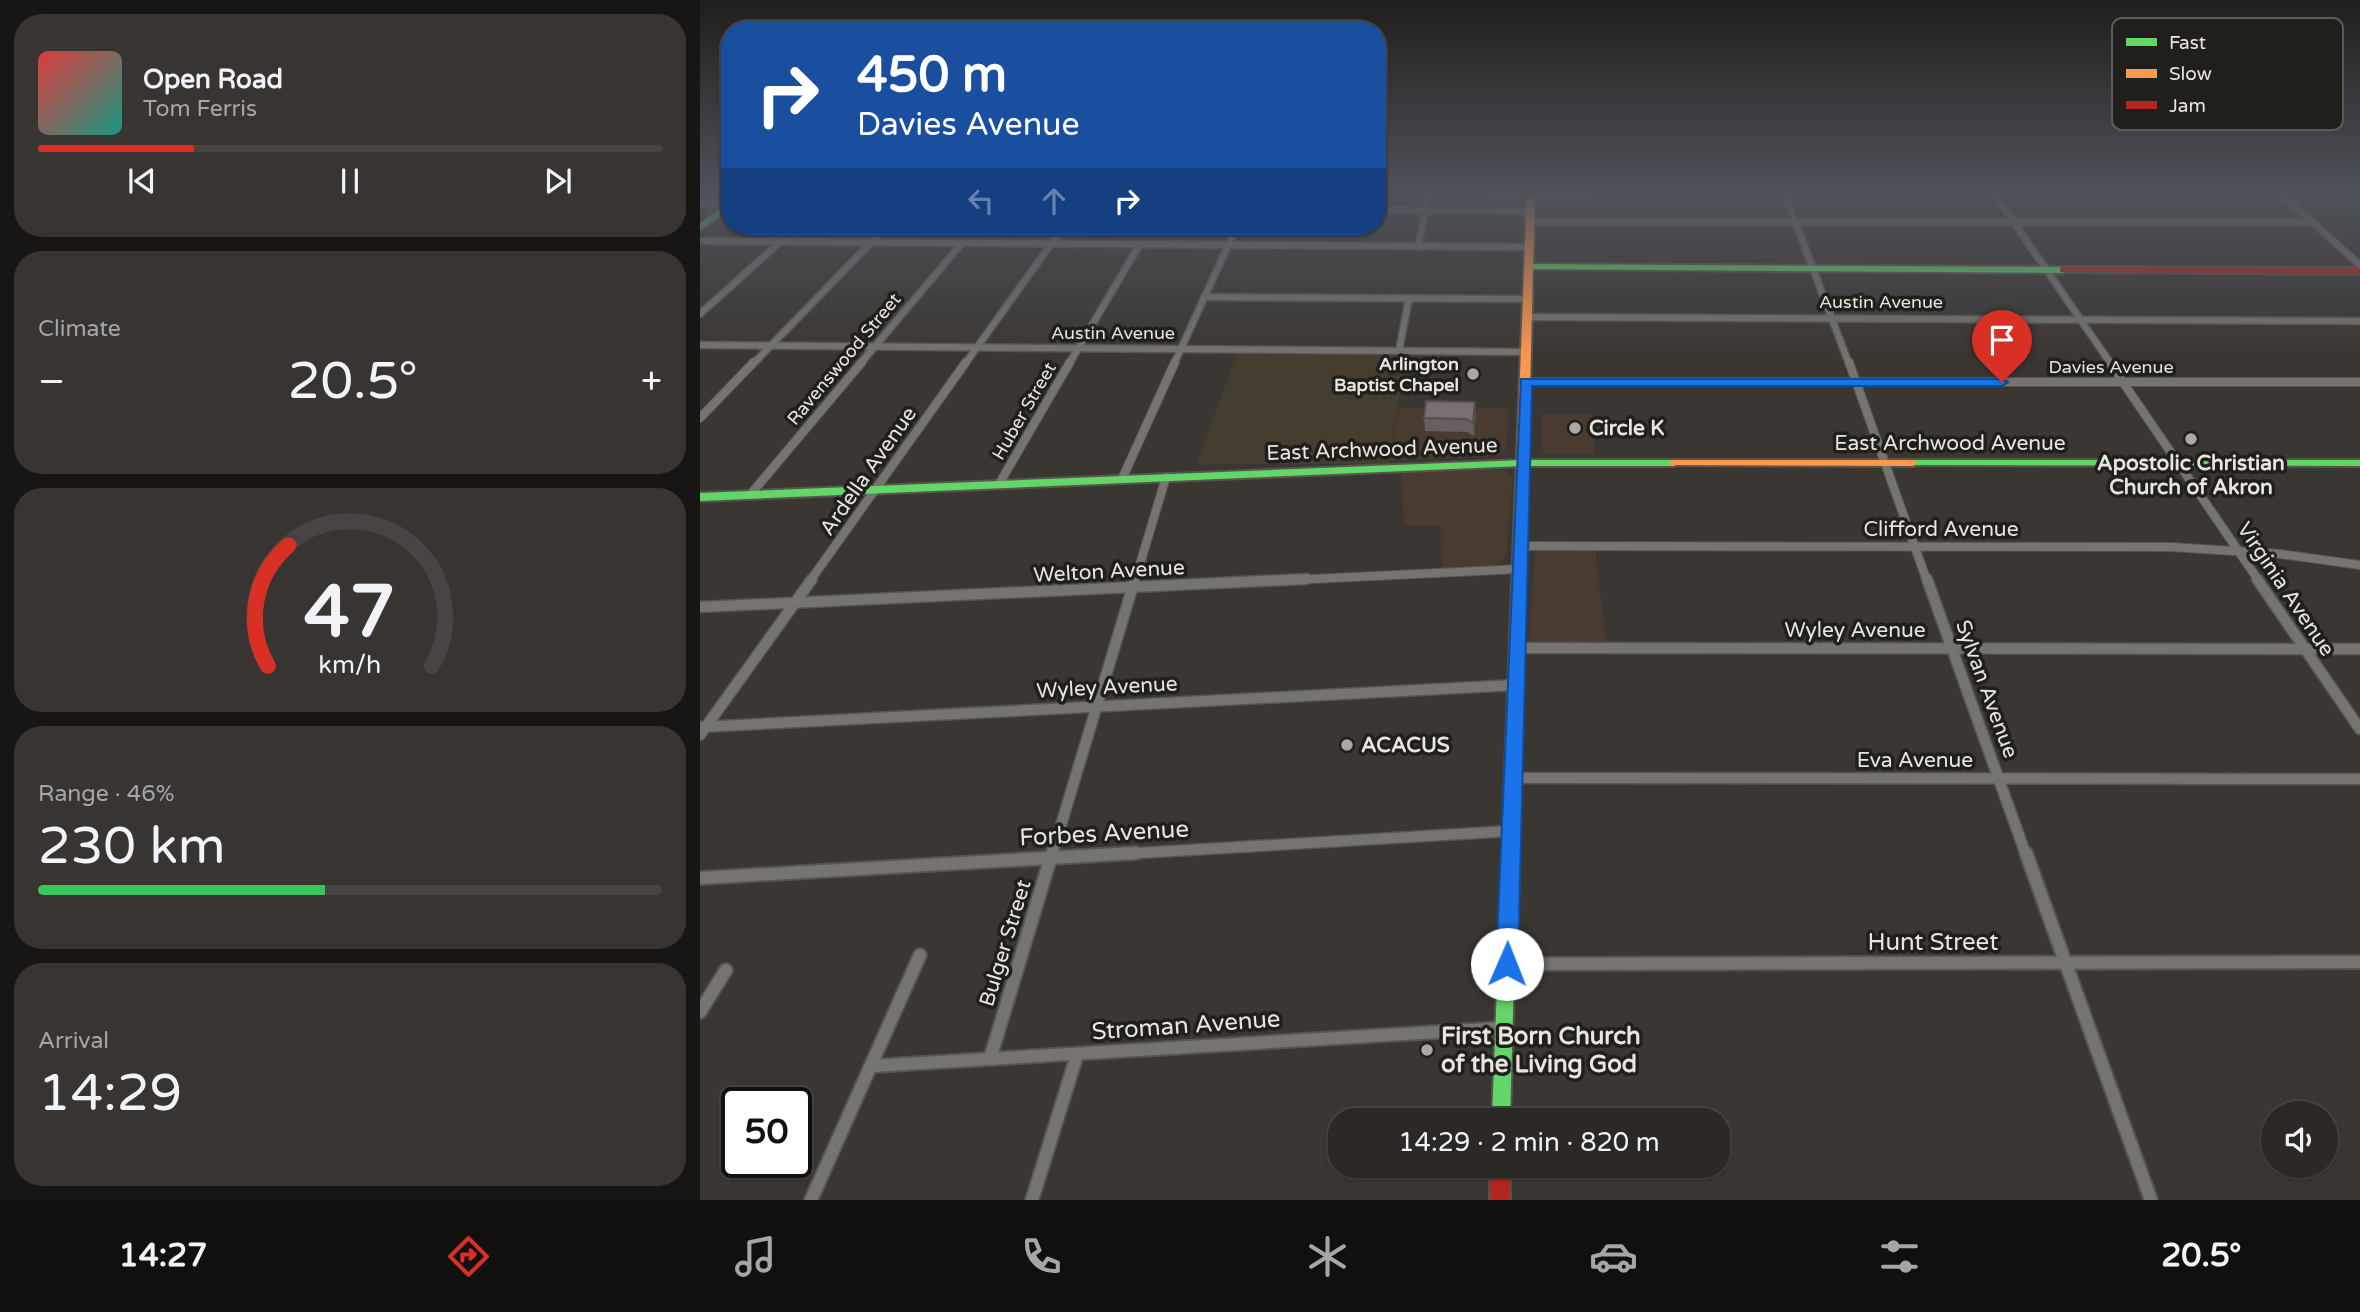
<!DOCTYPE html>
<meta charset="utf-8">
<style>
:root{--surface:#2c2826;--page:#383432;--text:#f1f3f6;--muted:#a6a6a7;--line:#484443;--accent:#d93025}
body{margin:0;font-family:"Varela Round",sans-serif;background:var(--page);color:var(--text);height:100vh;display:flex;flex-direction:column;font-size:26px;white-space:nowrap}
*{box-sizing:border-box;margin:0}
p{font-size:23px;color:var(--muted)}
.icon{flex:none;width:38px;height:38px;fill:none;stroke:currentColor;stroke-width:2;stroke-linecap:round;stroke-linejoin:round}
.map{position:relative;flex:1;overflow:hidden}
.side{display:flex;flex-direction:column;gap:14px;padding:14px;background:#181615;width:700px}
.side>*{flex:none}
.hud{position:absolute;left:21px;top:21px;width:665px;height:214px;border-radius:28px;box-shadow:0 2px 5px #0004,0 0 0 2px var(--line);background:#1a4fa0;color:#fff;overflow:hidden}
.tools{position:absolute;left:1561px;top:1101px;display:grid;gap:14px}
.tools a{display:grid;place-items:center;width:77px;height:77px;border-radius:50%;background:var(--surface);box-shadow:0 2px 5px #0004,0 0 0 2px var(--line);font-size:35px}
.speed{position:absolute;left:21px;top:1087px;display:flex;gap:14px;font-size:35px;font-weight:700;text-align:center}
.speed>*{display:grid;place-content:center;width:91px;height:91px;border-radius:50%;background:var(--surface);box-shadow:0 2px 5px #0004,0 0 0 2px var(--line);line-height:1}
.speed .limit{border:4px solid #111;border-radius:10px;background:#fff;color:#111}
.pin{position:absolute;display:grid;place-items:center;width:60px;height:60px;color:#fff;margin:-72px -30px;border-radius:50% 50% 50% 0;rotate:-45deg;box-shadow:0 0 7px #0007}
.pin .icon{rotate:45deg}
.me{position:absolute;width:77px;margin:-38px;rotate:1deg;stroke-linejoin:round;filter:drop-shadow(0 0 5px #0008)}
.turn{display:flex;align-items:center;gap:24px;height:147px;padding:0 21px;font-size:32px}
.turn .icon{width:91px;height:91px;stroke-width:2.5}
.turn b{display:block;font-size:49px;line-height:60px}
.lanes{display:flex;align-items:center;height:66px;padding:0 21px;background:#0003;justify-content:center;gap:35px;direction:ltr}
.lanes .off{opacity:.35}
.big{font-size:52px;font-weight:600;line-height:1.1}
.side .widget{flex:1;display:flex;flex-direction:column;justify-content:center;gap:10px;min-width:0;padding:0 24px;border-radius:28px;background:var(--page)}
.side .dial{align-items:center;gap:0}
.dial svg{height:182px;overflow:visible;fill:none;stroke:var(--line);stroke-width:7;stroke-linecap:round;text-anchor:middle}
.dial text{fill:var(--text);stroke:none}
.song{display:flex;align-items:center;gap:21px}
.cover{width:84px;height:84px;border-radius:10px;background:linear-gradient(135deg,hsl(0 70% 55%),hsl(170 70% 35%))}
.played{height:7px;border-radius:4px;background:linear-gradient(90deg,var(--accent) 25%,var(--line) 25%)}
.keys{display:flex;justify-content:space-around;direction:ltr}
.heat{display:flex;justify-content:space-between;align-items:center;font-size:38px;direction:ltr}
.charge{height:10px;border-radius:5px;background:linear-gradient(90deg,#34c759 46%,var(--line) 0)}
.trip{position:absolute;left:628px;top:1108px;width:402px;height:70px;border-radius:28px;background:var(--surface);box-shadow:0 2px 5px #0004,0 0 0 2px var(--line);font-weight:600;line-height:70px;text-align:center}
.tab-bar{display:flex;height:112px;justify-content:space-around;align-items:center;background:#12100f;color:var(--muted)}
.tab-bar .icon{width:49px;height:49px}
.tab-bar .current{color:var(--accent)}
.tab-bar b{font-size:32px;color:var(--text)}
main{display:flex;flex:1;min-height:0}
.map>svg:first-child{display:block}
.commercial{fill:#4a3b30}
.built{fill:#453d2f}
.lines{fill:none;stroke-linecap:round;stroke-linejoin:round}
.street-far3-casing{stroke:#585551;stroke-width:9}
.street-far2-casing{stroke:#585551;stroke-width:10}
.street-far1-casing{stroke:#585551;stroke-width:13}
.street-casing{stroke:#585551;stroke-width:16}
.fast-casing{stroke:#585551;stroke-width:4}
.slow-casing{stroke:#585551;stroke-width:4}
.jam-casing{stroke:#585551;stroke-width:4}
.street-far3{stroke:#767471;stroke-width:6}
.street-far2{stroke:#767471;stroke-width:8}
.street-far1{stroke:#767471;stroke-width:10}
.street{stroke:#767471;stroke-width:12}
.fast{fill:#63d668;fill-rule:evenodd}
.slow{fill:#ff974d;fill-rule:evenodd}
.jam{fill:#b3261e;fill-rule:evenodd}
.wall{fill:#675f60}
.shaded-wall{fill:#544e4e}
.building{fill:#786f70;stroke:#544e4e;stroke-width:2}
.route{fill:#1a73e8;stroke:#114b97;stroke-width:2}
.poi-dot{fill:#aba7a2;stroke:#211f1b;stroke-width:2.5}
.labels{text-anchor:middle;stroke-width:7;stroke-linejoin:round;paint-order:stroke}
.far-street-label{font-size:18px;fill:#e8e4de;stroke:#211f1b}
.far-poi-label{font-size:18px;font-weight:bold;fill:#e8e4de;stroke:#211f1b;text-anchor:end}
.poi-label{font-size:21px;font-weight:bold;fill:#e8e4de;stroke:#211f1b;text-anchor:start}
.street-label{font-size:21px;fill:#e8e4de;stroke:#211f1b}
.near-street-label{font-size:24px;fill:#e8e4de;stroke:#211f1b}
.near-poi-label{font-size:24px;font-weight:bold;fill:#e8e4de;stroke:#211f1b;text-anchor:start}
.key{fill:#211f1b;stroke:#5d5a56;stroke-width:2}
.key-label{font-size:19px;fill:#e8e4de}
</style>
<main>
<section class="side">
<div class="widget">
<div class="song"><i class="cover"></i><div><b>Open Road</b><p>Tom Ferris</p></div></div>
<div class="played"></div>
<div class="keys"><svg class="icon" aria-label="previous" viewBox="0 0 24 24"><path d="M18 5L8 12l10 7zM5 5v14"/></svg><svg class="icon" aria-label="pause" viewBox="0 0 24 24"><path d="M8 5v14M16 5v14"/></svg><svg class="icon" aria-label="next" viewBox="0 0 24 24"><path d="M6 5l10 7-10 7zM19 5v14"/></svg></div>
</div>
<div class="widget"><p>Climate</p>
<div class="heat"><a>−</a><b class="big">20.5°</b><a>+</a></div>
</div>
<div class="widget dial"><svg viewBox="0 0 100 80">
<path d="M14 69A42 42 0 1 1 86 69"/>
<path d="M14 69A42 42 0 0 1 23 16" stroke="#d93025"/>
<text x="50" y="56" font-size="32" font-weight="700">47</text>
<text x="50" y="72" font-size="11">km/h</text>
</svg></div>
<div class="widget"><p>Range · 46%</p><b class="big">230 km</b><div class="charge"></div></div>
<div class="widget"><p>Arrival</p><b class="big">14:29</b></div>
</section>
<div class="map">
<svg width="1660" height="1200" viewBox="0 0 1660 1200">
<rect width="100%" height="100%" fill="#3a3632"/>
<!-- commercial -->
<g class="commercial">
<polygon points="790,192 822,192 821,207 788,209"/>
<polygon points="841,192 891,192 893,220 841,219"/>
<polygon points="698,408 809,408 806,451 800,456 690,460"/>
<polygon points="842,414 893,414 895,454 846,454 842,451"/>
<polygon points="801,468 813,477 806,555 801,565 742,570 740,525 704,525 701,472"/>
<polygon points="895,549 907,646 829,641 835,550"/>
</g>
<!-- built -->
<polygon class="built" points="536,355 693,355 689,376 702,376 689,464 497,464"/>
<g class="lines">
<defs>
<g id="street-far3">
<polyline points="1084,192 1149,364"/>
<polyline points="1293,192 1411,364"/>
<polyline points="1579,192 1660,265"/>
<polyline points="0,204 30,205"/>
<polyline points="677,210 830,211"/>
<polyline points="831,222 1612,222"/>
<polyline points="0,241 829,247"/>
<polyline points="718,247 729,192"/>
<polyline points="504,297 828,299"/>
<polyline points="0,314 80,242"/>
<polyline points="827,317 1660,321"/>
<polyline points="0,345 825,352"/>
<polyline points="699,351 709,298"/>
<polyline points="53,364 187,226"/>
<polyline points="160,364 262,243"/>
<polyline points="265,364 364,226"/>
<polyline points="369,364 440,244"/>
<polyline points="474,364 537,226"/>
</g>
<g id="street-far2">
<polyline points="1149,362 1227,581"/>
<polyline points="1409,362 1559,581"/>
<polyline points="826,382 1660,382"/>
<polyline points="0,418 54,362"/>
<polyline points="422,479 475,362"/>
<polyline points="299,484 370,362"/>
<polyline points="50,495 162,362"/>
<polyline points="821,546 1471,547 1580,554 1660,565"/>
<polyline points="110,581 266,362"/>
<polyline points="435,581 466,477"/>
<polyline points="569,581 820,569"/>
</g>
<g id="street-far1">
<polyline points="1227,579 1326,855"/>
<polyline points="1557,579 1660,729"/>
<polyline points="0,607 607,579"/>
<polyline points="818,648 1660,649"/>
<polyline points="0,727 816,685"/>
<polyline points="0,735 112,579"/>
<polyline points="812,778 1660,779"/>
<polyline points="352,855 435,579"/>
<polyline points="405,855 811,831"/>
</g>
<g id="street">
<polyline points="1326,853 1451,1200"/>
<polyline points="0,878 436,853"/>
<polyline points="807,964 1660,962"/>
<polyline points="0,1012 26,970"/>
<polyline points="290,1059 352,853"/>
<polyline points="172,1066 803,1028"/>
<polyline points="111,1200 220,955"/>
<polyline points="332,1200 377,1055"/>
</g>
<g id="fast">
<polygon points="27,203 30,203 30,209 0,230 0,224"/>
<polygon points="829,264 1363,267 1367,270 1363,273 826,269 826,265"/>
<polygon points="822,460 974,460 979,463 974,466 822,466 0,501 0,493"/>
<polygon points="1213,460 1660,460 1660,466 1209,465 1208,463 1209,461"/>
<polygon points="821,502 827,506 810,1120 792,1120 815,506"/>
</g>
<g id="slow">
<polygon points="827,192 835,192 827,506 821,510 815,506"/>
<polygon points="974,460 1213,460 1218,463 1213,466 970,465 969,463 970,461"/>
</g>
<g id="jam">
<polygon points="1363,267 1660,268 1660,274 1360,272 1360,268"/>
<polygon points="791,1166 809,1166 810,1200 790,1200"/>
</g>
</defs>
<!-- street-far3 casing -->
<use href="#street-far3" class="street-far3-casing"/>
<!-- street-far2 casing -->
<use href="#street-far2" class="street-far2-casing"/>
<!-- street-far1 casing -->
<use href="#street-far1" class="street-far1-casing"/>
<!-- street casing -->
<use href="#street" class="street-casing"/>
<!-- fast casing -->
<use href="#fast" class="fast-casing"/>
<!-- slow casing -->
<use href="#slow" class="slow-casing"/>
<!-- jam casing -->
<use href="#jam" class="jam-casing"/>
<!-- street-far3 -->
<use href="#street-far3" class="street-far3"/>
<!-- street-far2 -->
<use href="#street-far2" class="street-far2"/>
<!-- street-far1 -->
<use href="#street-far1" class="street-far1"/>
<!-- street -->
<use href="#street" class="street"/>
<!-- fast -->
<use href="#fast" class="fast"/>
<!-- slow -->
<use href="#slow" class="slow"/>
<!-- jam -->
<use href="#jam" class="jam"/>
</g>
<!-- wall -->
<polygon class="wall" points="776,415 774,436 767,432 725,431 724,418"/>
<!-- shaded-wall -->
<polygon class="shaded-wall" points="775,402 776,415 774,436 773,423"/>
<!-- building -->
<polygon class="building" points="726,401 775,402 773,423 766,419 724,418"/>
<!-- sky -->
<linearGradient id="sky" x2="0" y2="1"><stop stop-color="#201e1c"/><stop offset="0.53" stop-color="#4f525a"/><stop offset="1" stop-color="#4f525a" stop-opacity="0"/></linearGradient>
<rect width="1660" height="360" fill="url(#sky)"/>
<!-- route -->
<polygon class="route" points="821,379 1302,379 1308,382 1302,386 832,386 818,964 815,972 807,975 800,972 796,964"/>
<!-- markers -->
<g class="poi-dot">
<circle cx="773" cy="374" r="7"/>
<circle cx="875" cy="428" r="7"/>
<circle cx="1491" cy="439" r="7"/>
<circle cx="647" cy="745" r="7"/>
<circle cx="727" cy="1050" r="7"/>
</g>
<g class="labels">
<!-- far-street labels -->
<g class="far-street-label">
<text x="1181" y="308">Austin Avenue</text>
<text x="413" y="339">Austin Avenue</text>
<text transform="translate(144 359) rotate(-50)" y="6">Ravenswood Street</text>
<text x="1411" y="373">Davies Avenue</text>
<text transform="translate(324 411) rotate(-60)" y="6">Huber Street</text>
</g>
<!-- far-poi labels -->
<g class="far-poi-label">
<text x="759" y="370">Arlington<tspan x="759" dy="21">Baptist Chapel</tspan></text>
</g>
<!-- poi labels -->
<g class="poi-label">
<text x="889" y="435">Circle K</text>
<text x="1491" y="470" text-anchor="middle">Apostolic Christian<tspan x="1491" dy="24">Church of Akron</tspan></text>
<text x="661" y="752">ACACUS</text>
</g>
<!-- street labels -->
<g class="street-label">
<text x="1250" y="450">East Archwood Avenue</text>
<text transform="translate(682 449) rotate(-2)" y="7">East Archwood Avenue</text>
<text transform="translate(168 471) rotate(-55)" y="7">Ardella Avenue</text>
<text x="1241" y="536">Clifford Avenue</text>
<text transform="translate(409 571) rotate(-3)" y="7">Welton Avenue</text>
<text transform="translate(1586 589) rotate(56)" y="7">Virginia Avenue</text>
<text x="1155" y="637">Wyley Avenue</text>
<text transform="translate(407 687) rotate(-3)" y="7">Wyley Avenue</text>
<text transform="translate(1287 689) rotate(70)" y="7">Sylvan Avenue</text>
<text x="1215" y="767">Eva Avenue</text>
<text transform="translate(305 943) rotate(-73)" y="7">Bulger Street</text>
</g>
<!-- near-street labels -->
<g class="near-street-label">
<text transform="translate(404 833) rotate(-3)" y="8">Forbes Avenue</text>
<text x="1233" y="950">Hunt Street</text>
<text transform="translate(486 1025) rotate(-4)" y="8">Stroman Avenue</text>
</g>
<!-- near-poi labels -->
<g class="near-poi-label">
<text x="741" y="1044">First Born Church<tspan x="741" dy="28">of the Living God</tspan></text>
</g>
</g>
<!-- legend -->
<rect x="1412" y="18" width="231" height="112" rx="10" class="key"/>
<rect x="1426" y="38" width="31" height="8" fill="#63d668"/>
<rect x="1426" y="69" width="31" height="9" fill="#ff974d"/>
<rect x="1426" y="101" width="31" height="8" fill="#b3261e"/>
<g class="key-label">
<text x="1469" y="49">Fast</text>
<text x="1469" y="80">Slow</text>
<text x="1469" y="112">Jam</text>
</g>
</svg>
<div class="tools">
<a><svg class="icon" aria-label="sound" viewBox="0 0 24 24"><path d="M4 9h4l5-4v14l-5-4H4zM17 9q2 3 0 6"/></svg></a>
</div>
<div class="speed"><div class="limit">50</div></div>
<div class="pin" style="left:1302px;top:382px;background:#d93025"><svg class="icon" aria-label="arrive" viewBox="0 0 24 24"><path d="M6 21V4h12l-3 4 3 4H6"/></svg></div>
<svg class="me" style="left:807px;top:964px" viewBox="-20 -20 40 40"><circle r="19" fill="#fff"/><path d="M0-13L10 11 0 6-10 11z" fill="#1a73e8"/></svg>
<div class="trip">14:29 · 2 min · 820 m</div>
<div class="hud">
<div class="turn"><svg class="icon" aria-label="right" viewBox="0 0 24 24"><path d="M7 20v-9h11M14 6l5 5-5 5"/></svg><div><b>450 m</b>Davies Avenue</div></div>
<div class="lanes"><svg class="icon off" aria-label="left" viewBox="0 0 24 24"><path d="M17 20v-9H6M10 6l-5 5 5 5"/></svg><svg class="icon off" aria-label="ahead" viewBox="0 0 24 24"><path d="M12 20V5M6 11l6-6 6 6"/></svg><svg class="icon" aria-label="right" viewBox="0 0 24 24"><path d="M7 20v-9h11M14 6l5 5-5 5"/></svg></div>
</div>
</div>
</main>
<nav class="tab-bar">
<b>14:27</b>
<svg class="icon current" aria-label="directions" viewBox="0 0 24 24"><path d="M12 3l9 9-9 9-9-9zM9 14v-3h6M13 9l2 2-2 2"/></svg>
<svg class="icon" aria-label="music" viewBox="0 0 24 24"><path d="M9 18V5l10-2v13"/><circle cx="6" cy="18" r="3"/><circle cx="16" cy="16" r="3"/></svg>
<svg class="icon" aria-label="phone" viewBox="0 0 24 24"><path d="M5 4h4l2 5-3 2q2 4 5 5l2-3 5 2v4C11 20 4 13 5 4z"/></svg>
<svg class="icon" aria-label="climate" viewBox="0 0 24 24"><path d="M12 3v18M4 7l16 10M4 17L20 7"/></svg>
<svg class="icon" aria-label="car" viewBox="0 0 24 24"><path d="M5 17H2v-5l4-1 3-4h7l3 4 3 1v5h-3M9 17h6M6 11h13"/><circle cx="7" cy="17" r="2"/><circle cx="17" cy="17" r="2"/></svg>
<svg class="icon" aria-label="filters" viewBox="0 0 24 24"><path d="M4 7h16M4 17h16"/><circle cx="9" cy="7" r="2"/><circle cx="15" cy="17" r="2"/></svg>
<b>20.5°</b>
</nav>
